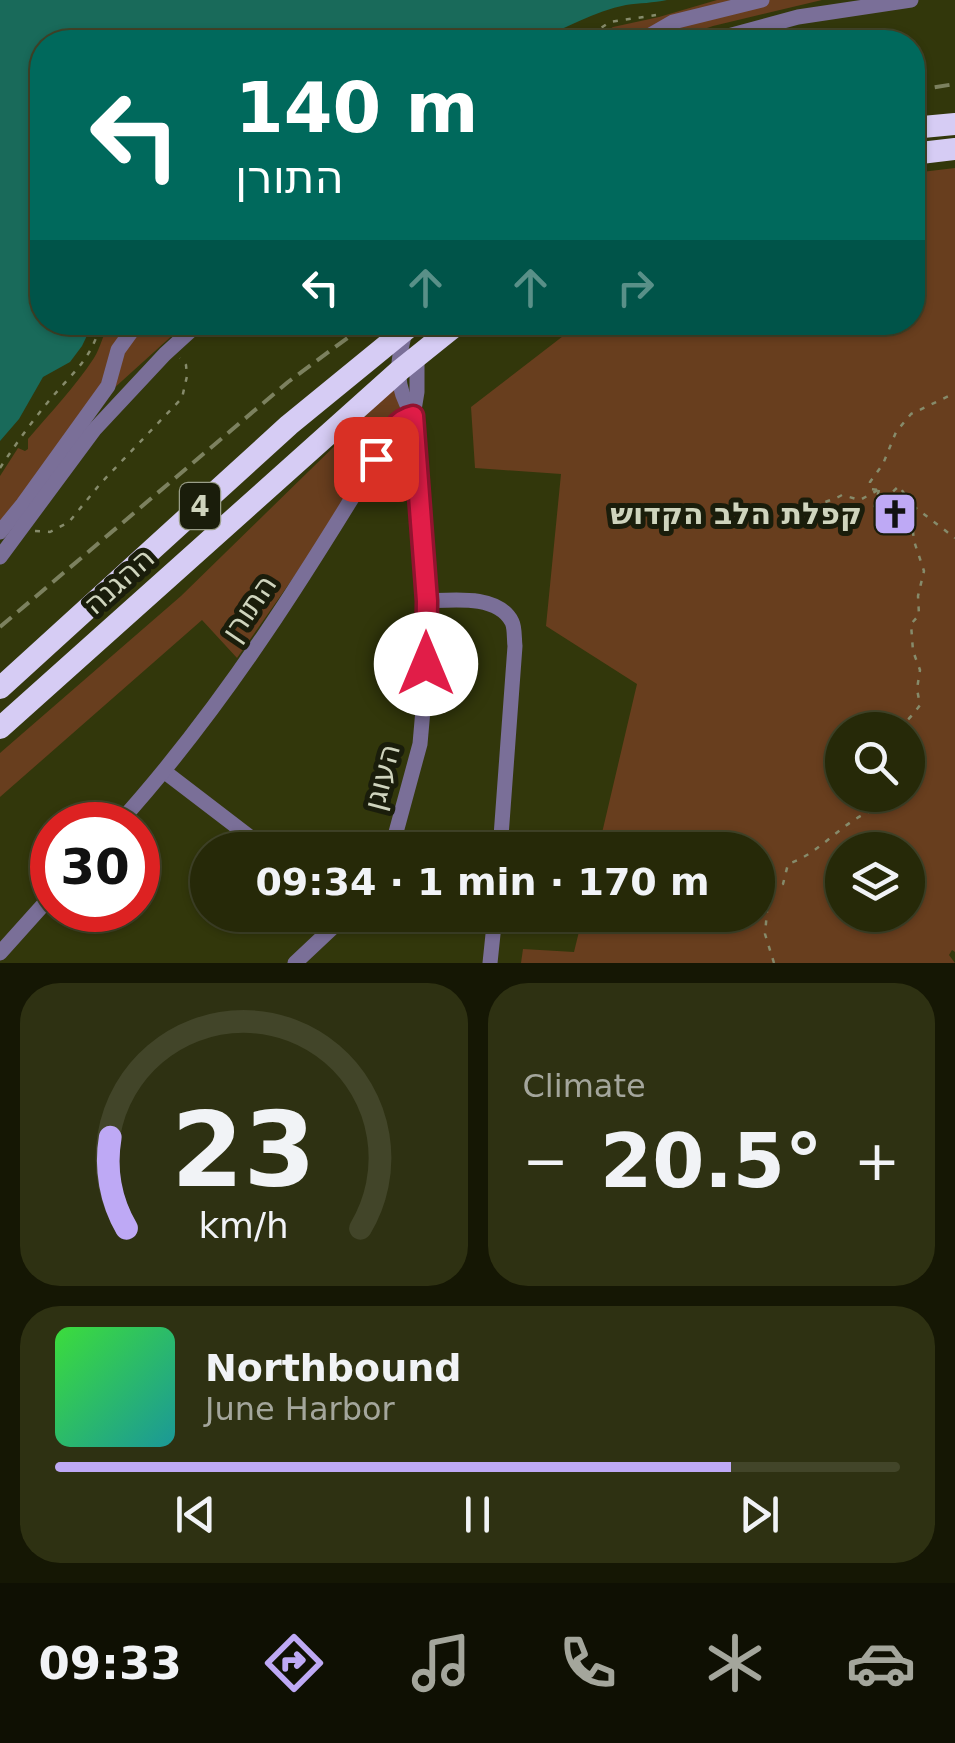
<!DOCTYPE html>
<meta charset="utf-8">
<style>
:root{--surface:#262908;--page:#2e3112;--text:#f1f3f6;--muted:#a4a69c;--line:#424529;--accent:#bea9f5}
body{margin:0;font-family:"DejaVu Sans","Noto Sans Hebrew",sans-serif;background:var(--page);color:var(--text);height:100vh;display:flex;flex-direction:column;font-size:38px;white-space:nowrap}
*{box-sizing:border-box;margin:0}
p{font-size:32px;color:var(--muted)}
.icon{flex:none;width:55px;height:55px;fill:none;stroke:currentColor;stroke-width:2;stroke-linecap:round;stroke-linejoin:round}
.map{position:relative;height:963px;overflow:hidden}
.drawer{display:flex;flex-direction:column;gap:20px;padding:20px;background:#151704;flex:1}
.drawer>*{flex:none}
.hud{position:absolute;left:30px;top:30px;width:895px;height:305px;border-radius:40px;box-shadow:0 2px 8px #0004,0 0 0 2px var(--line);background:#00695c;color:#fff;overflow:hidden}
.fabs{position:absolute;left:825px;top:712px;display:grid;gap:20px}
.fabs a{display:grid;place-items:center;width:100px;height:100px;border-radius:50%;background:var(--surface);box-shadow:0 2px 8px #0004,0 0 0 2px var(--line);font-size:50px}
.speed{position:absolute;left:30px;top:802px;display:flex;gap:20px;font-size:50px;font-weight:700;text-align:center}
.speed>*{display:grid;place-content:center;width:130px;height:130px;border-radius:50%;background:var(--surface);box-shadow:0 2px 8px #0004,0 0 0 2px var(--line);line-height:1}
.speed .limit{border:15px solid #d22;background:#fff;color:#111}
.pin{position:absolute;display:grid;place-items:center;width:85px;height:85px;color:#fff;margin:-42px;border-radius:20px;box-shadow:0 5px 15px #0006}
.me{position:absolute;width:110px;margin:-55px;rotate:0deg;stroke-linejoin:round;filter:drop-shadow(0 0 8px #0008)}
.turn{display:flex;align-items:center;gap:35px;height:210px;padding:0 40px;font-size:45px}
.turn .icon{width:130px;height:130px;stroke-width:2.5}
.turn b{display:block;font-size:70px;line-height:85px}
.lanes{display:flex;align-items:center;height:95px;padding:0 40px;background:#0003;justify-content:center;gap:50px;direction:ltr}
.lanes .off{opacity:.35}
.big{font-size:75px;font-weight:700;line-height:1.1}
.drawer .card{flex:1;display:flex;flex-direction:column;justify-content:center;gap:15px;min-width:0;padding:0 35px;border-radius:40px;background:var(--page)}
.drawer .dial{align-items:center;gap:0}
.dial svg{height:260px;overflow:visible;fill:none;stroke:var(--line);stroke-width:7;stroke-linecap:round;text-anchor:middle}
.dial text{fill:var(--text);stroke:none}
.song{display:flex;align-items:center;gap:30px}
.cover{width:120px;height:120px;border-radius:15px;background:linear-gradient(135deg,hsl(120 70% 55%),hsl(180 70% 35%))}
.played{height:10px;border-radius:5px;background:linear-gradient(90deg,var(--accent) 80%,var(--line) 80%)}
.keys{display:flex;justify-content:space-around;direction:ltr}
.heat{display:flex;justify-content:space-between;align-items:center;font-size:55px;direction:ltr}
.drawer .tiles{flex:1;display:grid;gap:20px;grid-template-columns:1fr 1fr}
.card:last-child{grid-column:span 2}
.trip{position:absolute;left:190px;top:832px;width:585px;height:100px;border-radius:50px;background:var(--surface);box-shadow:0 2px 8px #0004,0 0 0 2px var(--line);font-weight:700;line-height:100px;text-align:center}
.tabs{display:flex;height:160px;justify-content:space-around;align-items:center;background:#0f1003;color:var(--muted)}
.tabs .icon{width:70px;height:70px}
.tabs .current{color:var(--accent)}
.tabs b{font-size:45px;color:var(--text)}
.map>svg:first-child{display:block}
.green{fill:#683e1e;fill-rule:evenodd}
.water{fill:#196a5a}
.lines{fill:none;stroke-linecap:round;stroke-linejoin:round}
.path{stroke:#868b6b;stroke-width:2.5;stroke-dasharray:5 8;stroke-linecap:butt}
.minor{stroke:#7a6f98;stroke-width:15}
.highway{stroke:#d6ccf4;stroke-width:22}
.rail{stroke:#7c815f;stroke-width:4;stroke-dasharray:15 8;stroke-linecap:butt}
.route-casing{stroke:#92132f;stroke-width:25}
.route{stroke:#e11d48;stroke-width:18}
.labels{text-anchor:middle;stroke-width:10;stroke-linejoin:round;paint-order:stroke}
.shield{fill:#1a1d0b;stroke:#999d88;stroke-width:2.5}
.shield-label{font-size:28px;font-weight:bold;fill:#cfd4bd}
.poi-label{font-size:30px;font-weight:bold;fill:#cfd4bd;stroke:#1a1d0b;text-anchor:end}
.street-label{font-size:30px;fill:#cfd4bd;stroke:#1a1d0b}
</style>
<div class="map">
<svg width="955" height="963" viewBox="0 0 955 963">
<rect width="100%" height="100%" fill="#32370b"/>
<!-- green -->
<g class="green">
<polygon points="717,0 822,0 713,26 665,42 588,42 613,27 659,17"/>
<path d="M955,168V952L952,950L949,955L955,963H521L523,949L574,952L583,915H758V850H598L637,684L546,626L561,474L475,468L471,407L567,333L585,323L912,322L913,173ZM842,730H908V795H842ZM842,850H908V915H842Z"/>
<path d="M110,323H186L112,390L0,537V476L18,448L25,451L28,449V439C51,412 75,387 94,358C101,347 103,333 110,323Z"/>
<polygon points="395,387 408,414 237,658 202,620 0,797 0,753 181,596"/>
</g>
<!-- water -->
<path class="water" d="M0,0H667C653,3 640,3 626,5C595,11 563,29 534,42H42V322L93,323L82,346L70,362L43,377L19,419L0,441Z"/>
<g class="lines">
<!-- path -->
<g class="path">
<polyline points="580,42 610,22 656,15"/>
<polyline points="679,42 692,38"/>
<path d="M0,468C15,445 31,423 48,402C71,374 92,360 101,322"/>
<path d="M879,490L874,508L890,531L912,523L914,541L924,571L918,596L919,615L911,624L913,651L920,670L917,689L920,705C912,716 904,726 891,730"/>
<polyline points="912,505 899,486 887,497 879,490 870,489 870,482 883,464 896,432 911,414 955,393"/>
<path d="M801,511C816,504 829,502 842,495L860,500L878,490"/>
<polyline points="901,527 912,505 955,538"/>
<polyline points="35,531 50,532 69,522 100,484 182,398 187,376 186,365 180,358"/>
<path d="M774,963L765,934L767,912L763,903L764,896L783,884L788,864C821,853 840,823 873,810L858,795"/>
</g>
<!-- minor -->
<g class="minor">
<polyline points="631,42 647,37 673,22 762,0"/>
<polyline points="706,42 798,17 911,0"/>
<path d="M406,329C396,364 394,385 413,416"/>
<polyline points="0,532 23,504 108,386 118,350 131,332 142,322"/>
<polyline points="0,557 94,430 165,354 200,322"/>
<path d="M427,601C452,600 498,594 512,622C515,628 514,639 515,646L500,850"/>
<polyline points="165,772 267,850"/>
<path d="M117,825C226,705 312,565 396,426L405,418L413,416"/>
<polyline points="386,850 395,836 420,744 427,664 427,601 413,416 417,392 417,356"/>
<polyline points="0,953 52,895"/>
<polyline points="295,963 346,915"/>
<polyline points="490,963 495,915"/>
</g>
<!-- highway -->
<g class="highway">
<polyline points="912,128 955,124"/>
<polyline points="912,154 955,149"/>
<polyline points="0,688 289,425 415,322"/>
<polyline points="0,728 399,371 460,322"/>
</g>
<!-- rail -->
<g class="rail">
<polyline points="912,91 955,84"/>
<polyline points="0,627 288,382 369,322"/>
</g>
</g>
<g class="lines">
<defs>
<path id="route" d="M376,459C385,443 393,420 413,416L427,601L426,664"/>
</defs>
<!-- route casing -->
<use href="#route" class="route-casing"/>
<!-- route -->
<use href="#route" class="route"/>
</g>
<!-- icons -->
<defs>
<symbol id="church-square" viewBox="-11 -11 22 22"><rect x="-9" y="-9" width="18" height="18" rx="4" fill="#bea9f5" stroke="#1a1d0b"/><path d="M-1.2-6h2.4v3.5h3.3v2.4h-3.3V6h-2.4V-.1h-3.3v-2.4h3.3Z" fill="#111"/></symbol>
</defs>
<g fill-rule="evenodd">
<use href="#church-square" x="870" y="489" width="50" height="50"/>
</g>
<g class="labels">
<!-- shield labels -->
<rect class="shield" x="180" y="483" width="40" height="46" rx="8"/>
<g class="shield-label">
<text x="200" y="516">4</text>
</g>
<!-- poi labels -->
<g class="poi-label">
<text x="862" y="524">קפלת הלב הקדוש</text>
</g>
<!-- street labels -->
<g class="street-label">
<text transform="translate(119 581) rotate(-42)" y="10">ההגנה</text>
<text transform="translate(249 608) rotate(-56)" y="10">התורן</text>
<text transform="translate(382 777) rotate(-75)" y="10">העוגן</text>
</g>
</g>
</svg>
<div class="fabs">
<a><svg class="icon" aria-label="search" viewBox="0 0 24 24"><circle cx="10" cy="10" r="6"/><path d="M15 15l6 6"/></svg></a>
<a><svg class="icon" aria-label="layers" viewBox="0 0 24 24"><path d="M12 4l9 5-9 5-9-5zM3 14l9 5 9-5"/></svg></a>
</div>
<div class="speed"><div class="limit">30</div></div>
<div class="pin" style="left:376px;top:459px;background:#d93025"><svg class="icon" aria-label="arrive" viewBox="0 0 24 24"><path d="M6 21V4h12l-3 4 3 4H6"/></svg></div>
<svg class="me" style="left:426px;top:664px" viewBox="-20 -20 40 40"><circle r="19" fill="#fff"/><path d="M0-13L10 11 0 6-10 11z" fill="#e11d48"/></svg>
<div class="trip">09:34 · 1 min · 170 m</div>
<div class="hud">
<div class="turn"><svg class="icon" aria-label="left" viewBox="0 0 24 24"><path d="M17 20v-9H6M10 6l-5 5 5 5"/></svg><div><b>140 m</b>התורן</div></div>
<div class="lanes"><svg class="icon" aria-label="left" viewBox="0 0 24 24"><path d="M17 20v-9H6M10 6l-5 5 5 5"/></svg><svg class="icon off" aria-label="ahead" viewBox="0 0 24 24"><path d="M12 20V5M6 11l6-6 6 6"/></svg><svg class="icon off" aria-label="ahead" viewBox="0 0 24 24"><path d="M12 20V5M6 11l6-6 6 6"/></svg><svg class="icon off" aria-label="right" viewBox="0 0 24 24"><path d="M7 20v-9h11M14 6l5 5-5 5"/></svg></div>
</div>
</div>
<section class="drawer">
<div class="tiles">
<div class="card dial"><svg viewBox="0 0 100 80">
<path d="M14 69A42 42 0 1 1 86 69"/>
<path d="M14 69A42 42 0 0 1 9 41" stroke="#bea9f5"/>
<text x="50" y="56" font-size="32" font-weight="700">23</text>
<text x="50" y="72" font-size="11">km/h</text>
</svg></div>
<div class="card"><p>Climate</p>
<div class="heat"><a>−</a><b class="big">20.5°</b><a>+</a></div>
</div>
<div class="card">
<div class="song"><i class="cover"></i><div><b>Northbound</b><p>June Harbor</p></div></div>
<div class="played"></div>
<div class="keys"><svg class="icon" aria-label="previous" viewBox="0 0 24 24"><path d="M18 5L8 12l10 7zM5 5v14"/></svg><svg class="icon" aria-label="pause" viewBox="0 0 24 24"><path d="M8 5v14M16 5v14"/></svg><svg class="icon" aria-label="next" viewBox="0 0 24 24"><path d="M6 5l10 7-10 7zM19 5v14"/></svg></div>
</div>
</div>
</section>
<nav class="tabs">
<b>09:33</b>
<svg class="icon current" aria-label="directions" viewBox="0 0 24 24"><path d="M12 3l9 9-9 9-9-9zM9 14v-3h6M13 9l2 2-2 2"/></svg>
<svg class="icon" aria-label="music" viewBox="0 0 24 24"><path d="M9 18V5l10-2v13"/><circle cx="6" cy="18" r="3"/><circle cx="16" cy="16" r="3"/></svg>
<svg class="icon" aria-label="phone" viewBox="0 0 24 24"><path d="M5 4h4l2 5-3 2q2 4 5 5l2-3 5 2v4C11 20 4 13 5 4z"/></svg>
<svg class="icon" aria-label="climate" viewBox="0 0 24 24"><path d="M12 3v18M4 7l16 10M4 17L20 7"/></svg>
<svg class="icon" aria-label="car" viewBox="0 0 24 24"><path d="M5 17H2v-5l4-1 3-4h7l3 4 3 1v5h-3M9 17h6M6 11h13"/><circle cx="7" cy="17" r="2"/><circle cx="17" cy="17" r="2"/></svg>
</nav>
